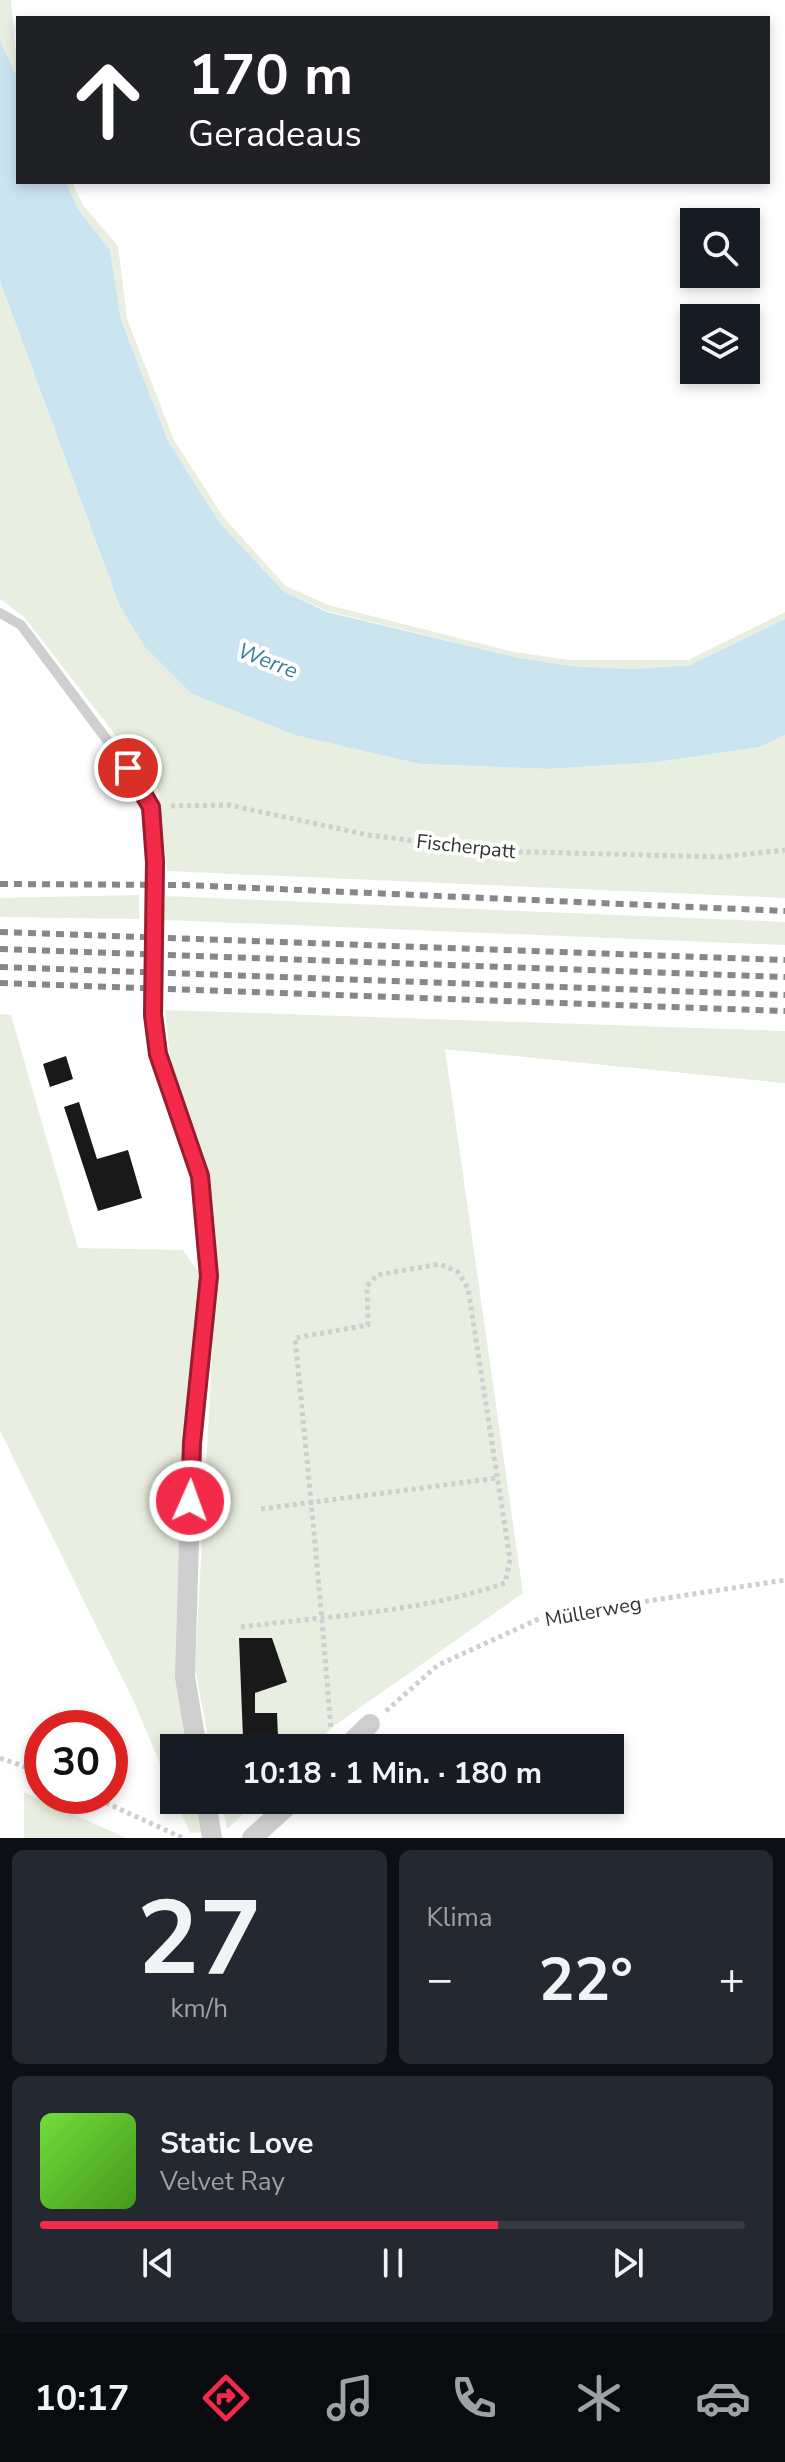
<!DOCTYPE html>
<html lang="de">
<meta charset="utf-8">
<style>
:root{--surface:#171b24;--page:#242831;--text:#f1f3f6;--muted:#9ea1a6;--line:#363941;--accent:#f32a49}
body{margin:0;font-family:"Nunito Sans",sans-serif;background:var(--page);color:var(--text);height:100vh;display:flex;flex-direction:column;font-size:30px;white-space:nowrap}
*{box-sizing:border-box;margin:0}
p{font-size:26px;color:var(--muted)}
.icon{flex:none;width:44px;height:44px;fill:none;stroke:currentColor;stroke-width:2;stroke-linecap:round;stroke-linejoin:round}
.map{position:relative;height:1838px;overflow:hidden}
.details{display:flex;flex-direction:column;gap:12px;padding:12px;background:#0d0f14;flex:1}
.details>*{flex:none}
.top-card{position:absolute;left:16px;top:16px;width:754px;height:168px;border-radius:0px;box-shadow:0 4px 12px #0003;background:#202124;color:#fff;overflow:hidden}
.controls{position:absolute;left:680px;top:208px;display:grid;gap:16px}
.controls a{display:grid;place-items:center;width:80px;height:80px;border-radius:0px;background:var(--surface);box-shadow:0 4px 12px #0003;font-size:40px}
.speed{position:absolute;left:24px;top:1710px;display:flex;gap:16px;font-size:40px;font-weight:700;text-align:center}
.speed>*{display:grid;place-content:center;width:104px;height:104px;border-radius:50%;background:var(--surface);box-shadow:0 4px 12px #0003;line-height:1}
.speed .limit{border:12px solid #d22;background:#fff;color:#111}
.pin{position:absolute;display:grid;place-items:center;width:68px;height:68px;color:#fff;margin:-34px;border:4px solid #fff;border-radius:50%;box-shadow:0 2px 8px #0007}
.me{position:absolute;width:88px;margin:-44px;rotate:2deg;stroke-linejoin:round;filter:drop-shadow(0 0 6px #0008)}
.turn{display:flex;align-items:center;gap:28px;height:168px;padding:0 40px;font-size:36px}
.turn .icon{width:104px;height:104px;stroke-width:2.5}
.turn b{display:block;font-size:56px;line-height:68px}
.big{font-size:60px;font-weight:700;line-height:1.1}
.details .card{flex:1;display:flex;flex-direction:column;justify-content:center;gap:12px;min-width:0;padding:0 28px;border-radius:12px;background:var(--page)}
.details .dial{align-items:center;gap:0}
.dial b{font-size:104px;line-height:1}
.song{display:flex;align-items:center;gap:24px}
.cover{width:96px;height:96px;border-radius:12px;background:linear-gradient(135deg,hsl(100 70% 55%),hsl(100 70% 35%))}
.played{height:8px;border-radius:4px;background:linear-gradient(90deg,var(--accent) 65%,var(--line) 65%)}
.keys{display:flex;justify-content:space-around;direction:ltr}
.heat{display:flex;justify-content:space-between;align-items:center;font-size:44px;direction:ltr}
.details .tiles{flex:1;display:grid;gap:12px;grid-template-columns:1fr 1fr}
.card:last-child{grid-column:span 2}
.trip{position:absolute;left:160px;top:1734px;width:464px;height:80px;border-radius:0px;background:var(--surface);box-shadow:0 4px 12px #0003;font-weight:700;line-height:80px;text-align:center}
.menu{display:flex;height:128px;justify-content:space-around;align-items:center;background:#090b0e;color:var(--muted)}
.menu .icon{width:56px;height:56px}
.menu .current{color:var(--accent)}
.menu b{font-size:36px;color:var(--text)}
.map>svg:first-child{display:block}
.green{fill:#e9efe0}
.water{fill:#cbe5f0}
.building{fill:#191919}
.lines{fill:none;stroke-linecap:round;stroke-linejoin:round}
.path{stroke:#cfcfcf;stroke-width:5;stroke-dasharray:4 4;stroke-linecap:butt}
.service{stroke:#cfcfcf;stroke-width:10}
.minor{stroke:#cfcfcf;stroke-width:20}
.rail{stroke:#878787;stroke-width:6;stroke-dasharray:8 6;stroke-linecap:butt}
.route-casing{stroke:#9e1b2f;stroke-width:20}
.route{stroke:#f32a49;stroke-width:14}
.labels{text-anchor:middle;stroke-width:8;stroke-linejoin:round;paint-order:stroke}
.street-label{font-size:20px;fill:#323232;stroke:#fff}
.water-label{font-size:22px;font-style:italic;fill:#387d9c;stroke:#fff}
</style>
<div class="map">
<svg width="785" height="1838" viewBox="0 0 785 1838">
<rect width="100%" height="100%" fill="#fff"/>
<!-- green -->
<g class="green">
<polygon points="0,0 11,0 18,79 0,40"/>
<polygon points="66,182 72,182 83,205 118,246 127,319 174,440 224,518 286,586 328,605 514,652 570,660 688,660 785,612 785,619 690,665 634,669 571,666 515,657 327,611 283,591 219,522 168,441 121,320 110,250 78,209"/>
<polygon points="0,281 119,604 421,764 548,769 658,762 760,747 785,735 785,898 167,871 158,790 24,617 0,599"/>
<polygon points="139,895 139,919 0,917 0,898"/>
<polygon points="165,896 785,922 785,945 164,920"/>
<polygon points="165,1010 785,1031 785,1083 445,1049 523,1593 331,1728 312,1748 210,1748 195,1668 216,1284 207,1165 170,1058"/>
<polygon points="0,1014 11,1015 78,1248 183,1250 204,1280 191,1748 174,1748 174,1796 134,1702 0,1431"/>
<polygon points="24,1792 126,1838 24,1838"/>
<polygon points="176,1800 199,1800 204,1832 190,1833"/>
<polygon points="221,1800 259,1800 227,1829"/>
</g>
<!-- water -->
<polygon class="water" points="0,40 18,79 18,182 66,182 78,209 110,250 121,320 168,441 219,522 283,591 327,612 515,657 571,666 634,669 690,665 785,619 785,735 760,747 658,762 548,769 421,764 295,735 192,694 144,646 119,604 0,281"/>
<!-- building -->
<g class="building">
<polygon points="66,1056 73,1079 50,1087 43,1064"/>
<polygon points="79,1102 97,1159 128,1150 142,1198 98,1211 64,1107"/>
<polygon points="239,1638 272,1638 287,1682 255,1693 255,1713 277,1713 278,1737 243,1738"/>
</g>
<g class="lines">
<!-- path -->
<g class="path">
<polyline points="171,806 229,805 368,835 492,851 721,857 785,850"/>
<polyline points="261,1509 498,1478"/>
<path d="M241,1627C328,1616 422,1612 505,1583L510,1559L468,1288L458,1272L440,1264L377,1275L367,1286L368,1325L295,1338C308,1469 321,1600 331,1731"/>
<polyline points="386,1711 438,1665 543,1617 785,1580"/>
<polyline points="0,1758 42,1773"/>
<polyline points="91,1796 183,1838"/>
</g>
<!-- service -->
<polyline class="service" points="0,613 21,625 128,768 151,807"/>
<!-- minor -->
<g class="minor">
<polyline points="151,807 155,862 153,1015 158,1054 200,1176 209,1276 192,1443 185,1677 197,1748"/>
<polyline points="345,1748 370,1724"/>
<polyline points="206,1800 212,1838"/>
<polyline points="252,1838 294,1800"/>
</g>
<!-- rail -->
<g class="rail">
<polyline points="0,884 185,885 785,911"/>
<polyline points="0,932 785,960"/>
<polyline points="0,949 785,977"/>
<polyline points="0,967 785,995"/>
<polyline points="0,983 785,1011"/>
</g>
</g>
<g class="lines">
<defs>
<polyline id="route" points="128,768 151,807 155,862 153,1015 158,1054 200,1176 209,1276 192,1443 190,1501"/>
</defs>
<!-- route casing -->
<use href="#route" class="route-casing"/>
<!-- route -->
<use href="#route" class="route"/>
</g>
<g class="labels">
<!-- street labels -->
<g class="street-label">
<text transform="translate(466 846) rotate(6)" y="7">Fischerpatt</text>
<text transform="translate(593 1611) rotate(-10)" y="7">Müllerweg</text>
</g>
<!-- water labels -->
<g class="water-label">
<text transform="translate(268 660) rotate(21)" y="8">Werre</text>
</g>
</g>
</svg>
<div class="controls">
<a><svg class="icon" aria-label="search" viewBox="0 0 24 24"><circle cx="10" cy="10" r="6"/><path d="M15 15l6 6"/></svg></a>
<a><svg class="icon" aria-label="layers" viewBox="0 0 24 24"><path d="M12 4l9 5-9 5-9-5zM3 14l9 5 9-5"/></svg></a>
</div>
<div class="speed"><div class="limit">30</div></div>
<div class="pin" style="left:128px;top:768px;background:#d93025"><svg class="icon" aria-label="arrive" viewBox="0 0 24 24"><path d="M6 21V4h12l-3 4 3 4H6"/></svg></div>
<svg class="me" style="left:190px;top:1501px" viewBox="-20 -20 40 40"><circle r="17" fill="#f32a49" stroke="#fff" stroke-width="3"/><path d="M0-11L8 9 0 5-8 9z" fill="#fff"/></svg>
<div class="trip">10:18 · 1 Min. · 180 m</div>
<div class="top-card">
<div class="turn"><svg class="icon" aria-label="ahead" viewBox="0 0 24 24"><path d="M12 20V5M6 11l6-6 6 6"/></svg><div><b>170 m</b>Geradeaus</div></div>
</div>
</div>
<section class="details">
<div class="tiles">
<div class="card dial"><b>27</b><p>km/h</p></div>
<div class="card"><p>Klima</p>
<div class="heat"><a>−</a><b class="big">22°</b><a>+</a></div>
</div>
<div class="card">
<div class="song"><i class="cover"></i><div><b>Static Love</b><p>Velvet Ray</p></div></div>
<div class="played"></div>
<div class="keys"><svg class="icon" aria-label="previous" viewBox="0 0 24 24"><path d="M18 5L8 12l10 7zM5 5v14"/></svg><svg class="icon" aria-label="pause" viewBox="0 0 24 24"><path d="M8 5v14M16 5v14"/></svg><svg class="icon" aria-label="next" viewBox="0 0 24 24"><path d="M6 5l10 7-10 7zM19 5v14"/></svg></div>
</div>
</div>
</section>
<nav class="menu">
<b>10:17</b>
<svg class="icon current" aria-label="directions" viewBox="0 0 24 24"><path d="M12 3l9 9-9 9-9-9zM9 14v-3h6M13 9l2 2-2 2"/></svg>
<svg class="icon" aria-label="music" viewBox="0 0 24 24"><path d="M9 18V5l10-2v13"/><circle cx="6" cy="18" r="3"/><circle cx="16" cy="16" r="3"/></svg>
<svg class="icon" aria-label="phone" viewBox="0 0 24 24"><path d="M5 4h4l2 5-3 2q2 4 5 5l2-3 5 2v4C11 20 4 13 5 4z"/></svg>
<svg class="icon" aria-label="climate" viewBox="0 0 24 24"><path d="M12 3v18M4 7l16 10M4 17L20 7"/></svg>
<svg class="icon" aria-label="car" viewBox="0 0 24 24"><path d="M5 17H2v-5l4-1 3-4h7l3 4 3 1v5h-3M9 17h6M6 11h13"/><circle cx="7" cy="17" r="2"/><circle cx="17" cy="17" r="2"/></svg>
</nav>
